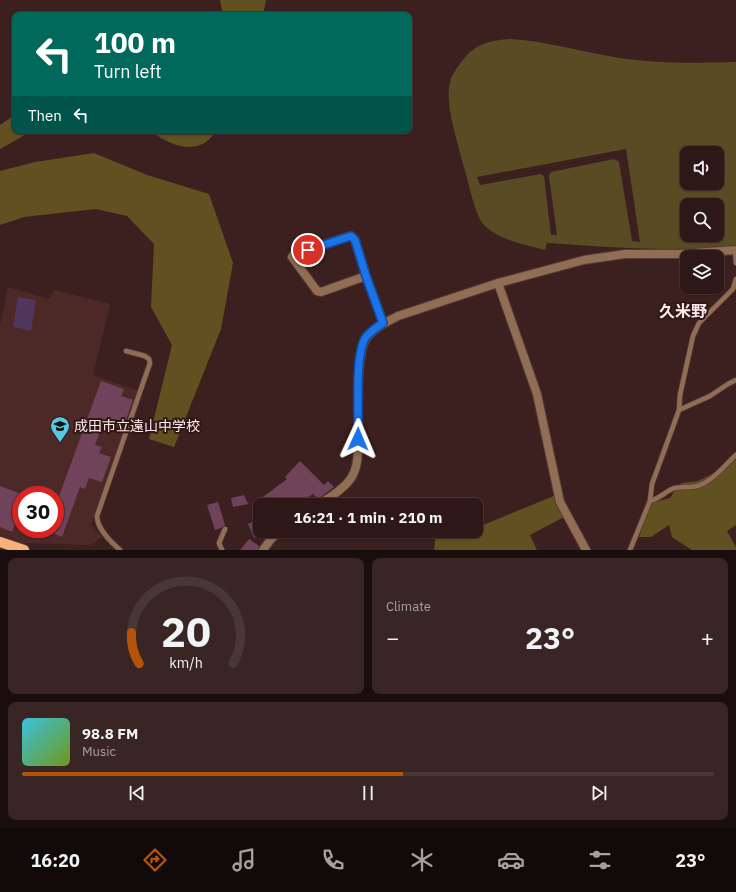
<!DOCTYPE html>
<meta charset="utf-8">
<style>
:root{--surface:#2d1817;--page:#392524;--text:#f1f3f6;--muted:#a7a0a1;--line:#483736;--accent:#b45309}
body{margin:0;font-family:"IBM Plex Sans","Noto Sans JP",sans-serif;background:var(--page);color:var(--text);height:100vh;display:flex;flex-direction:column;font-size:15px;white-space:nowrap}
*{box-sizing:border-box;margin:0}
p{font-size:13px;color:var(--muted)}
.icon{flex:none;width:22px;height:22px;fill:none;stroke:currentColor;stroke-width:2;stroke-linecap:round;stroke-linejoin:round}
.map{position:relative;height:550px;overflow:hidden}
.side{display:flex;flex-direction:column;gap:8px;padding:8px;background:#190d0d;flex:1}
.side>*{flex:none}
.guide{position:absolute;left:12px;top:12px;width:400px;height:122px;border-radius:8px;box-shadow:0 1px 3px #0004,0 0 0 1px var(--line);background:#00695c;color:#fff;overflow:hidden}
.controls{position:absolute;left:680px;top:146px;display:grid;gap:8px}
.controls a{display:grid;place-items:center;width:44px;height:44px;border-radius:8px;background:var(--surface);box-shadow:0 1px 3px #0004,0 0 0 1px var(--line);font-size:20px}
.speed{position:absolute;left:12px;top:486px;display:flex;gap:8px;font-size:20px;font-weight:700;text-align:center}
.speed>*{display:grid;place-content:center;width:52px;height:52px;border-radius:50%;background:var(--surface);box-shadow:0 1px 3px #0004,0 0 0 1px var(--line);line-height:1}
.speed .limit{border:6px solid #d22;background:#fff;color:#111}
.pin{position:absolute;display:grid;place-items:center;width:34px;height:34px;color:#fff;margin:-17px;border:2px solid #fff;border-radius:50%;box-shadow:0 1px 4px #0007}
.me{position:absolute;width:44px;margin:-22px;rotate:1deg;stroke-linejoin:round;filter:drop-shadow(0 0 3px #0008)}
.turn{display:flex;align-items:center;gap:14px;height:84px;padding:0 16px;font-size:18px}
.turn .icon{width:52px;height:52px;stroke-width:2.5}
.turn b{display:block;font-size:28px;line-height:34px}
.then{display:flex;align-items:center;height:38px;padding:0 16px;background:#0003;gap:8px;font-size:15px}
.big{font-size:30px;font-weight:700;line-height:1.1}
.side .card{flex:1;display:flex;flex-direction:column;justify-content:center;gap:6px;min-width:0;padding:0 14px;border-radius:8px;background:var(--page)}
.side .dial{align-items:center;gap:0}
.dial svg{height:104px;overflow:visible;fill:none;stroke:var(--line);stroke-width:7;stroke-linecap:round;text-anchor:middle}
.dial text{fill:var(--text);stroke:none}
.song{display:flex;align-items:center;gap:12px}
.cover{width:48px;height:48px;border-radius:6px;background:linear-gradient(135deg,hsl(190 70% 55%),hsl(80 70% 35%))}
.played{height:4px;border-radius:2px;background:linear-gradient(90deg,var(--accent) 55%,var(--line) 55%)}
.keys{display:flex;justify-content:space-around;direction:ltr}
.heat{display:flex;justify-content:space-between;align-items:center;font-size:22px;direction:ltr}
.side .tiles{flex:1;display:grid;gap:8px;grid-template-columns:1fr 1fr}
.card:last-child{grid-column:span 2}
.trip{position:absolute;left:253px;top:498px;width:230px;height:40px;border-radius:8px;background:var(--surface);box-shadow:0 1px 3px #0004,0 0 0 1px var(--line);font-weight:700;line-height:40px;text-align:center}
.tab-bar{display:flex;height:64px;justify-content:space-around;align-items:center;background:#120a09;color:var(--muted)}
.tab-bar .icon{width:28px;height:28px}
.tab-bar .on{color:var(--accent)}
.tab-bar b{font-size:18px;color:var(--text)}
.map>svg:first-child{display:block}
.built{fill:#4c2827;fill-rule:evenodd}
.green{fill:#594b23;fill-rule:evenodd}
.forest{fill:#615020}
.water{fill:#50365c}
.building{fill:#70435a}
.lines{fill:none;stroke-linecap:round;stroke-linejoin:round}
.service-casing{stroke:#573c3b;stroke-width:6}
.minor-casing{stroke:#573c3b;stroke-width:10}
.primary-casing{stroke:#573c3b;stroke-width:12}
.service{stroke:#916d54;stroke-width:4.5}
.minor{stroke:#916d54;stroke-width:8}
.primary{stroke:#fab07b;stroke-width:10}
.route-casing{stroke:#114b97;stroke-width:10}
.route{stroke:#1a73e8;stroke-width:7}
.labels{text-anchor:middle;stroke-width:4;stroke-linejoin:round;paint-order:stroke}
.poi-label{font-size:14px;fill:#feeae9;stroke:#311616;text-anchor:start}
.quarter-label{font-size:16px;font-weight:bold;fill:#feeae9;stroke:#311616}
</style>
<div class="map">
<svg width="736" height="550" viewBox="0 0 736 550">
<rect width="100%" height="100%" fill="#3c201f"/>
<!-- built -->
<path class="built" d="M8,287L50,299L54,290L110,304L93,375L139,391L91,525L102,537L90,545L24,543L0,535V326ZM21,495H55V529H21Z"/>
<!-- green -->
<path class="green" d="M509,39C545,41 579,51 614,57C654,64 695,63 736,62V245C673,253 610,247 547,243L545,250C527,245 498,240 484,225C475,215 469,184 465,171C460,150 446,109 449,88C450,79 454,71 460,64C473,45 486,41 509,39ZM626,149L640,242L632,241L619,162L614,159L551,172L549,176L557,235H551L544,176L541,174L480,185L477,177ZM687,153H717V183H687ZM687,205H717V235H687Z"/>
<!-- forest -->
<g class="forest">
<polygon points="220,0 266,0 263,15 223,15"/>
<polygon points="15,115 15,131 32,131 0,149 0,125"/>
<path d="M150,131H216C199,158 171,146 150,131Z"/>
<polygon points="94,153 147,175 209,194 233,263 221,329 174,447 149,439 172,345 151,307 154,244 127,216 96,209 24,217 0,225 0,171 35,162"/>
<polygon points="736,458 736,525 727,531 736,547 736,550 692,550 672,537 669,525 651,537 639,537 651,503 670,498 677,487 682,483 698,481 720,470"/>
<polygon points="556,495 564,517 530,535 537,550 434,550 436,534 441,533 451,538 468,531 476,531 476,528"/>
</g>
<!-- water -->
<polygon class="water" points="18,297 36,300 31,331 13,327"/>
<!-- building -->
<g class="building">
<polygon points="101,381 124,389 121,396 133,400 123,428 104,421 95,445 102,447 99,453 111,457 102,482 89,478 85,489 80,487 62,537 55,534 55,507"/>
<polygon points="300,461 324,485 328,481 334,487 318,499 313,494 295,505 283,505 278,498 269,505 263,505 259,500 287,479 285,477"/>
<polygon points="0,486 21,494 21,508 12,532 0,527"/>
<polygon points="244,495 248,504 233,507 231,498"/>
<polygon points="218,502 225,525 221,528 215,530 207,505"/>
<polygon points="255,521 261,535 254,538 248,524"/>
<polygon points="249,539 259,546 258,550 240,550"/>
</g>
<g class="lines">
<defs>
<g id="service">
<polyline points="735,250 736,263"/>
<polyline points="679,410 710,396 728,384 736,380"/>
<path d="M650,501C659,499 665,492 672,489C680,486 689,488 697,486C713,481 724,466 736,455"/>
<path d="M120,550C111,542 97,529 97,516L150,363L149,359L145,356L126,351"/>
<polyline points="222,550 219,543 225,529"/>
<polyline points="630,550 650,501 652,484 679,410 680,395 693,336 699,323 733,289 736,279"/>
</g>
<g id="minor">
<polyline points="366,276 321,292 317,291 292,257 294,254 351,236 355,240 366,276 383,323"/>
<polyline points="498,283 537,394 560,502 586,550"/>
<path d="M318,505C329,498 341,491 349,481C358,470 358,455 358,442C359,420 355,356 366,339C373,328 387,322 398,316L498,283L584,260L625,254H679L736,250"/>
<polyline points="263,550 271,539 280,531"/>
</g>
<polyline id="primary" points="0,542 24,550"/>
</defs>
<!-- service casing -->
<use href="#service" class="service-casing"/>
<!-- minor casing -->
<use href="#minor" class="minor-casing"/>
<!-- primary casing -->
<use href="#primary" class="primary-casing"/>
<!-- service -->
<use href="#service" class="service"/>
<!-- minor -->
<use href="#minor" class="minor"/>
<!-- primary -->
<use href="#primary" class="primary"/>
</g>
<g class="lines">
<defs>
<path id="route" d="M308,250L351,236L355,240L366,276L383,323C377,327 371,331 366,337C354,354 359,417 358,439"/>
</defs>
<!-- route casing -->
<use href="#route" class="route-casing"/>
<!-- route -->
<use href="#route" class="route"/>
</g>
<!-- icons -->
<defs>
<symbol id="school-pin" viewBox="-11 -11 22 30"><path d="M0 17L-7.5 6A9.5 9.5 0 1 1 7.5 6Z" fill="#56c9e1" stroke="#311616"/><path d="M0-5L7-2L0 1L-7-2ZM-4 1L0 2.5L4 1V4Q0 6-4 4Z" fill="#111"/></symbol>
</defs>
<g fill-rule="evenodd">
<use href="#school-pin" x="49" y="415" width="22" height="30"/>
</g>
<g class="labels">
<!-- poi labels -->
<g class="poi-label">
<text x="74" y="431">成田市立遠山中学校</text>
</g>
<!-- quarter labels -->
<g class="quarter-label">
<text x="683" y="317">久米野</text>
</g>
</g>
</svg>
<div class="controls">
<a><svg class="icon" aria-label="sound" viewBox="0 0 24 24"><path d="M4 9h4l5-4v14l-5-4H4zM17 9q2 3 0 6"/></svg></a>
<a><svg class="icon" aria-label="search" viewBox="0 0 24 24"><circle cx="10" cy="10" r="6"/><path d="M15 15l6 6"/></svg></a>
<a><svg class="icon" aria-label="layers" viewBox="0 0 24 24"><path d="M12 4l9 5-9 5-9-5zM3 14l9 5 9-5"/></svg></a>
</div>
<div class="speed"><div class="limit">30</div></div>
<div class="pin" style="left:308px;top:250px;background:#d93025"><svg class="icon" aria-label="arrive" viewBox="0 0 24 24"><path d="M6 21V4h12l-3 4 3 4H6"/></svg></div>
<svg class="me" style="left:358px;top:439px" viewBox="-20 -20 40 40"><path d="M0-17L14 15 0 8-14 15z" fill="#1a73e8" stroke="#fff" stroke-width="4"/></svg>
<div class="trip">16:21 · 1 min · 210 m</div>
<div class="guide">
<div class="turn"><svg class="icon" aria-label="left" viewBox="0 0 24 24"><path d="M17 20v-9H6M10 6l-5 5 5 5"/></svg><div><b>100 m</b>Turn left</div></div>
<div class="then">Then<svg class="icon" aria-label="left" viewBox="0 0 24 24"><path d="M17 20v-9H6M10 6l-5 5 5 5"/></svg></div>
</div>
</div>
<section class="side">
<div class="tiles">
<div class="card dial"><svg viewBox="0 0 100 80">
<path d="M14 69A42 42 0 1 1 86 69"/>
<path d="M14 69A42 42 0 0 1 8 45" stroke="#b45309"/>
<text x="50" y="56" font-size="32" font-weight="700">20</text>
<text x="50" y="72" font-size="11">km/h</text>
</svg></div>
<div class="card"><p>Climate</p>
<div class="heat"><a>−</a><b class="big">23°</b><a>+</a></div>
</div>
<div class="card">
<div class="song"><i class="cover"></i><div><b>98.8 FM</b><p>Music</p></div></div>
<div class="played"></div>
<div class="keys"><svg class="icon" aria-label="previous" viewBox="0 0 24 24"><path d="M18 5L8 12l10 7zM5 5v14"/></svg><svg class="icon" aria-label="pause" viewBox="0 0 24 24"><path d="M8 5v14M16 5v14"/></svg><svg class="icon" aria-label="next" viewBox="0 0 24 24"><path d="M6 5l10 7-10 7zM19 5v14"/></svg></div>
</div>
</div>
</section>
<nav class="tab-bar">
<b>16:20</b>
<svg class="icon on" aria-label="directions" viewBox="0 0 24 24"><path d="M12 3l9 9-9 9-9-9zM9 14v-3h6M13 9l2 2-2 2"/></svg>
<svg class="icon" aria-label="music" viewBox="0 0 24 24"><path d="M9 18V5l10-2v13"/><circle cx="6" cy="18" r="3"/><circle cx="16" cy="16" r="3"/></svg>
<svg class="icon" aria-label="phone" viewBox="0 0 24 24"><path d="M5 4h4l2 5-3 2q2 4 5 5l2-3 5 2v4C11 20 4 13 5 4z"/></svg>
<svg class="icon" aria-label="climate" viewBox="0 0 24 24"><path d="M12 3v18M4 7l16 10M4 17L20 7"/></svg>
<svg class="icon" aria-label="car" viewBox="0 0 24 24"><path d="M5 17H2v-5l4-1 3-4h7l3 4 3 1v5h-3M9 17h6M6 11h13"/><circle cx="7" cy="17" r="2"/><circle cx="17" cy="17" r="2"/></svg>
<svg class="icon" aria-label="filters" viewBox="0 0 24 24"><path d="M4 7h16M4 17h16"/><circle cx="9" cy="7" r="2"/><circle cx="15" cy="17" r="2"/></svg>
<b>23°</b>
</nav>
